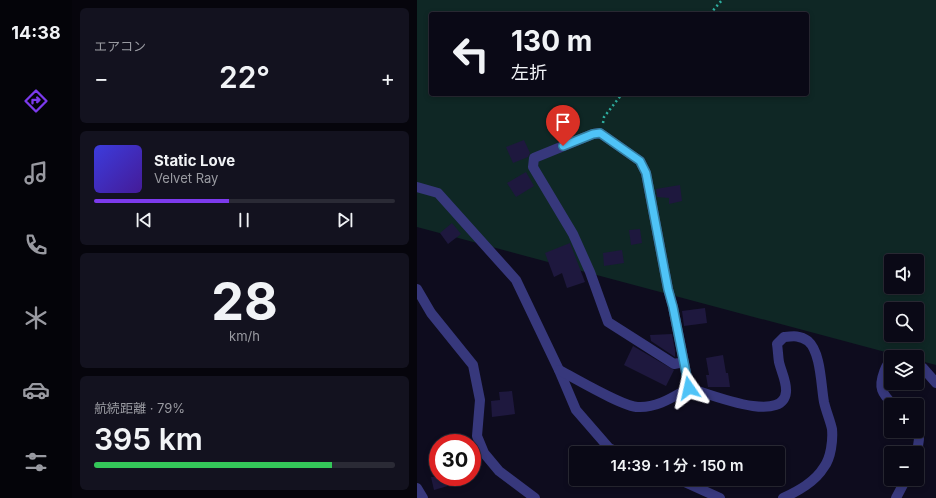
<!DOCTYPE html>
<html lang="ja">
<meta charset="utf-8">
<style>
:root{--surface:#0a0916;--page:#13121f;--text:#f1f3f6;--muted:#999aa1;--line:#2a2a35;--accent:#7c3aed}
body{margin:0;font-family:Inter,"Noto Sans JP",sans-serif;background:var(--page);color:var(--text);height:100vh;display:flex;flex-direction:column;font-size:15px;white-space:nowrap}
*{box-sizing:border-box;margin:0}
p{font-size:13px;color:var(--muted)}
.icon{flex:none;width:22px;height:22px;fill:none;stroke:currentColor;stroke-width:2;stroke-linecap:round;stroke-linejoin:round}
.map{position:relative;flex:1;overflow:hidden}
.details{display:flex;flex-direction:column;gap:8px;padding:8px;background:#06050c;width:345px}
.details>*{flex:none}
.banner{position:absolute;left:12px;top:12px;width:380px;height:84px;border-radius:4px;box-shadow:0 2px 6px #0003,0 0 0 1px var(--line);background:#0a0916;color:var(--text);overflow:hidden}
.fabs{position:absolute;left:467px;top:254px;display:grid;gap:8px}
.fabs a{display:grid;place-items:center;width:40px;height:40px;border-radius:4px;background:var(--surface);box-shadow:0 2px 6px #0003,0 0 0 1px var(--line);font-size:20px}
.speed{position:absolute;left:12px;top:434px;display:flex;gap:8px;font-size:20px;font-weight:700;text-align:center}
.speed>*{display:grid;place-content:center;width:52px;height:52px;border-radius:50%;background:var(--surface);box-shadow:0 2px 6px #0003,0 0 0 1px var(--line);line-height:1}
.speed .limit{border:6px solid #d22;background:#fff;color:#111}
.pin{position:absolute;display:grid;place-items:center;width:34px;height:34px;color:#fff;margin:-41px -17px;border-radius:50% 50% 50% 0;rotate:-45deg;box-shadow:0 0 4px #0007}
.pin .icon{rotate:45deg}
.me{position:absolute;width:44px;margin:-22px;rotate:349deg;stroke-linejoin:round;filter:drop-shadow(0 0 3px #0008)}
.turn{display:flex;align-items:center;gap:14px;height:84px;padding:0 16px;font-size:18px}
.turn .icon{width:52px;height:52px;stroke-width:2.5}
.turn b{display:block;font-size:28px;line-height:34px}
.big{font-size:30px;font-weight:600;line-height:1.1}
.details .widget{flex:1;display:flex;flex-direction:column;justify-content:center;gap:6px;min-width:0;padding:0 14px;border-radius:6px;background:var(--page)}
.details .dial{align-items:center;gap:0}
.dial b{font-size:52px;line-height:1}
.song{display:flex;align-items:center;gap:12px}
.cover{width:48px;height:48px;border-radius:6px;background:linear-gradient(135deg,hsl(240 70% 55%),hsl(260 70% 35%))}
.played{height:4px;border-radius:2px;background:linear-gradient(90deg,var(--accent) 45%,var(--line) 45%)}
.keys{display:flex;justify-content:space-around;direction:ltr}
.heat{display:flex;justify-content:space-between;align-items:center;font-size:22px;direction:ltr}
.charge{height:6px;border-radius:3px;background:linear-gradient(90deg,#34c759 79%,var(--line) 0)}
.trip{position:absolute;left:152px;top:446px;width:216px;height:40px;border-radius:4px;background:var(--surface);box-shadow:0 2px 6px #0003,0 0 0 1px var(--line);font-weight:600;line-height:40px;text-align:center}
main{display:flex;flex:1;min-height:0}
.tab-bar{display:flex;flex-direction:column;width:72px;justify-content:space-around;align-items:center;background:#040409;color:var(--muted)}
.tab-bar .icon{width:28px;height:28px}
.tab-bar .on{color:var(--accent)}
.tab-bar b{font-size:18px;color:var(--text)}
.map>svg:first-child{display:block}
.green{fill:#0f2725;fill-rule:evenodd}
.building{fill:#1e183e}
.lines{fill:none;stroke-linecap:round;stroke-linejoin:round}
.path{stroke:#2eaea0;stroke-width:2.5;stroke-dasharray:2 3;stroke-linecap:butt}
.street{stroke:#37387c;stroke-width:10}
.route-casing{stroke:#337fa1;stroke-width:10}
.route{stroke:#4fc3f7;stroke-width:7}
</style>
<main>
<nav class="tab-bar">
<b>14:38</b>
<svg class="icon on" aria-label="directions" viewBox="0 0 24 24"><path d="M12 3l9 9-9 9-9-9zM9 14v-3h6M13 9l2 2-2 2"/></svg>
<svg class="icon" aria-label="music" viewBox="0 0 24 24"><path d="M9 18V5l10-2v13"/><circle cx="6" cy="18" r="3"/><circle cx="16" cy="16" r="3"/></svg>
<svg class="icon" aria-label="phone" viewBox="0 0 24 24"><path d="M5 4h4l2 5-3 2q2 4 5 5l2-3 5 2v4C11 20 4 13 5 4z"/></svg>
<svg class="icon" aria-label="climate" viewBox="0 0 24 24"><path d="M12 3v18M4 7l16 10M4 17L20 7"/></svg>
<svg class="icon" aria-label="car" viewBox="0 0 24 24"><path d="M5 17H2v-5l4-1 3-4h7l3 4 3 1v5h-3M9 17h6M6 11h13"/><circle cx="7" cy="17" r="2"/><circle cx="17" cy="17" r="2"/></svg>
<svg class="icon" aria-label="filters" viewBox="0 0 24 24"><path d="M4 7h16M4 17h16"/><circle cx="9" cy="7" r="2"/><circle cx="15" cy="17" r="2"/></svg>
</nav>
<section class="details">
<div class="widget"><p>エアコン</p>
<div class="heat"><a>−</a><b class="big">22°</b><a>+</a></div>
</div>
<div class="widget">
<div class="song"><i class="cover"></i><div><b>Static Love</b><p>Velvet Ray</p></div></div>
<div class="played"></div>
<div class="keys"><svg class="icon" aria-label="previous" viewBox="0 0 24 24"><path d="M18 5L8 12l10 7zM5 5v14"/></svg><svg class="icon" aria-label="pause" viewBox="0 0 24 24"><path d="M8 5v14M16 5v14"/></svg><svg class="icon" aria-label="next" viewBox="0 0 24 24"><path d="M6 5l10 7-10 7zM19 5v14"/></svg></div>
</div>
<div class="widget dial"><b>28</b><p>km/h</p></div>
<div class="widget"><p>航続距離 · 79%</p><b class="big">395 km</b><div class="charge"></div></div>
</section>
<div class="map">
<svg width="519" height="498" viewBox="0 0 519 498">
<rect width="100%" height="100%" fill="#0e0c1e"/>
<!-- green -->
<path class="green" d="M0,0H519V365L500,360V357H487L0,227ZM14,14H390V94H14ZM474,261H500V287H474ZM474,309H500V335H474Z"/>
<!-- building -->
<g class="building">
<polygon points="107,140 113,153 111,157 96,163 89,147"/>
<polygon points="109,172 117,186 99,197 90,183"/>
<polygon points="263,185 265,201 252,204 252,198 240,197 239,189"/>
<polygon points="35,223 44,234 31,244 23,233"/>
<polygon points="223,229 225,243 214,245 212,230"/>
<polygon points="153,243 168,282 150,288 145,273 137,277 128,253"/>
<polygon points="205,250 207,263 187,266 186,253"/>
<polygon points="288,308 290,323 267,326 265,311"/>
<polygon points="255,334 258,350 258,357 234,341 233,335"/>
<polygon points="216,346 257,370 249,386 207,365"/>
<polygon points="306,355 309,373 311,373 313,387 291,387 289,375 292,375 289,358"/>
<polygon points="95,391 98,414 75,417 74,401 83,400 82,392"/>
<polygon points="14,477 51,477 51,480 17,490"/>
</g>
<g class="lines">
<!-- path -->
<g class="path">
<polyline points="293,14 305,0"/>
<polyline points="186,123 187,117 205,94"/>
</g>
<!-- street -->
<g class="street">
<polyline points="0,187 21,193 99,280 142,370 159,410 192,448 203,453"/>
<polyline points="0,289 14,313 56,365 63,400 60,436 67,453 82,471 118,498"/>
<path d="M474,362C470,364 469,367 467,372C461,388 465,393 476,405"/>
<polyline points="500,365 506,368 519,383"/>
<path d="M142,370C158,378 206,407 221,407C240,408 256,397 272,388L256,307L251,289L229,173L223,161L183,133L176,134L117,158L116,167L156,234L173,272L191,322L257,364L267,362"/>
<path d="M272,388C290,393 366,425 369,392C370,382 364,371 362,362C361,356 361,350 360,344L367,337C376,336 383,335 391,341C404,352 404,386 407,402C409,411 413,420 415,429C416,440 414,458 407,467C398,482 381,491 366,498"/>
<polyline points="499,431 502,439 500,453"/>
<polyline points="261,479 303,498"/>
<polyline points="0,488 6,498"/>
<polyline points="479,498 489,479"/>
</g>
</g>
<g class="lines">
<defs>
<polyline id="route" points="146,146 176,134 183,133 223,161 229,173 251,289 256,307 272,388"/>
</defs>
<!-- route casing -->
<use href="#route" class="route-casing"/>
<!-- route -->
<use href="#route" class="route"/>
</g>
</svg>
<div class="fabs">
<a><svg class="icon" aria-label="sound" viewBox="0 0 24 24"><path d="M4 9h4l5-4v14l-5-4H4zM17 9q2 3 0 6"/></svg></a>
<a><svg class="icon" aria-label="search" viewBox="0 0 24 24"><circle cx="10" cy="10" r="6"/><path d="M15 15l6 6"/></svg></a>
<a><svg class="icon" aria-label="layers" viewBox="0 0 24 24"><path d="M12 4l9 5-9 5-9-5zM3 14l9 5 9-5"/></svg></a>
<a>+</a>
<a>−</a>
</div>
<div class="speed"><div class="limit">30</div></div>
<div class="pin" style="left:146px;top:146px;background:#d93025"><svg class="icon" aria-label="arrive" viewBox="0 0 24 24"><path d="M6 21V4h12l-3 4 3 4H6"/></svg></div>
<svg class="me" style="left:272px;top:388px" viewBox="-20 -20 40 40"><path d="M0-17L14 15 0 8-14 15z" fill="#4fc3f7" stroke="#fff" stroke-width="4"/></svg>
<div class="trip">14:39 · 1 分 · 150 m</div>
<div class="banner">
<div class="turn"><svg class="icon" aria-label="left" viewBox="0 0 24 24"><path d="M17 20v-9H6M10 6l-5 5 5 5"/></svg><div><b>130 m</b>左折</div></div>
</div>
</div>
</main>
